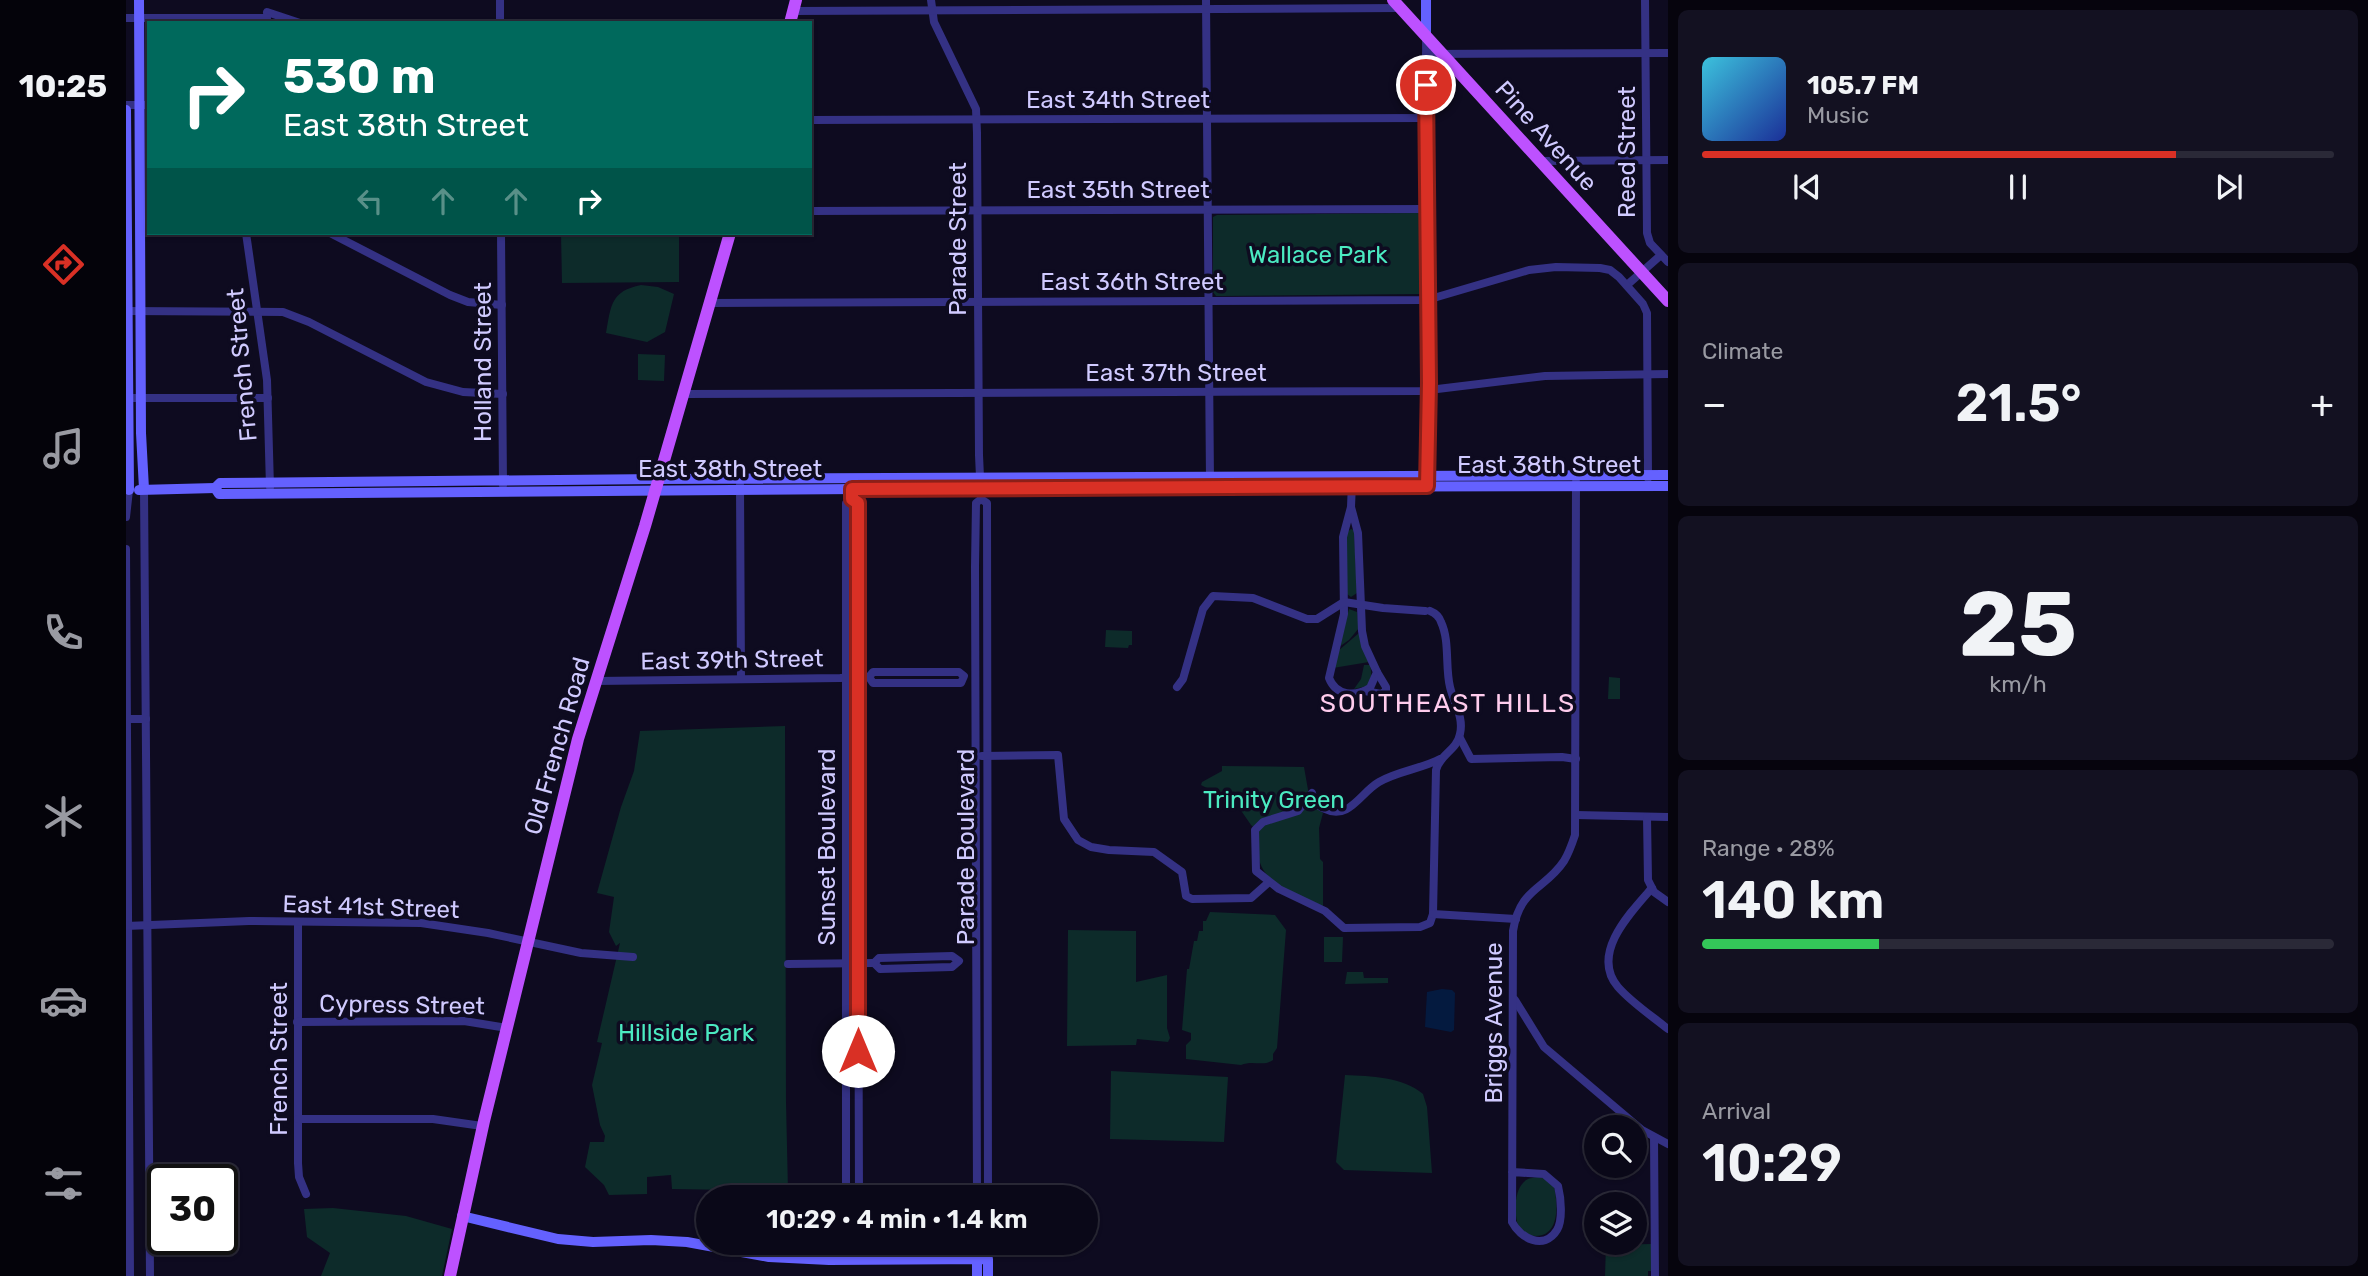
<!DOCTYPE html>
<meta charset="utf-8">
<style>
:root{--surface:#0a0818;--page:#131121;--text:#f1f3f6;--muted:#999aa2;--line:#2a2937;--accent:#d93025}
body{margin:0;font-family:Rubik,sans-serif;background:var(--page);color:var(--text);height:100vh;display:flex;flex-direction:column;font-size:26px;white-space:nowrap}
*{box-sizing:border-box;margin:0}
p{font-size:23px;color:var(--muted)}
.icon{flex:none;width:38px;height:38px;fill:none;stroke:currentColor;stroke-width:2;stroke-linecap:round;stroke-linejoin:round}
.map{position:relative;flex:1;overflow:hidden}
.drawer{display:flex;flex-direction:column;gap:10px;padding:10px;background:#06040d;width:700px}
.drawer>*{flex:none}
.hud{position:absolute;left:21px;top:21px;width:665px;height:214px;border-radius:0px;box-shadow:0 2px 5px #0004,0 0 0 2px var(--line);background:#00695c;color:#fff;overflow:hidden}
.controls{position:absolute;left:1458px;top:1115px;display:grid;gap:14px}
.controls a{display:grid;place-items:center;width:63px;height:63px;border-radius:50%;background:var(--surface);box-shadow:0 2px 5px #0004,0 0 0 2px var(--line);font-size:35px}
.speed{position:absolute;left:21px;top:1164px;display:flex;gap:14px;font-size:35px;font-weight:700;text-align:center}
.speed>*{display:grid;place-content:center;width:91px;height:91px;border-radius:50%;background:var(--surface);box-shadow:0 2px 5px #0004,0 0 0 2px var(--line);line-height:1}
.speed .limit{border:4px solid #111;border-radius:10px;background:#fff;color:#111}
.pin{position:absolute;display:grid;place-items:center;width:60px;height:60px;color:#fff;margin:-30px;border:4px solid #fff;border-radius:50%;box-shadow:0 2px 7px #0007}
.me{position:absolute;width:77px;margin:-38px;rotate:0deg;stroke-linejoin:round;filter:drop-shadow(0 0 5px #0008)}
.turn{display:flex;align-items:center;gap:24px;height:147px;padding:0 21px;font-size:32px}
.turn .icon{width:91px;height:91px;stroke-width:2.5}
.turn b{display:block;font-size:49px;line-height:60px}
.lanes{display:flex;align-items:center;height:66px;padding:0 21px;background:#0003;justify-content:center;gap:35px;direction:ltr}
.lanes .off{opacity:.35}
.big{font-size:52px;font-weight:600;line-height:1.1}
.drawer .widget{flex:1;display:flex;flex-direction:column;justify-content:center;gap:10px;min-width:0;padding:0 24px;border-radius:10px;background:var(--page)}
.drawer .dial{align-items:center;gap:0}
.dial b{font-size:91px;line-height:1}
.song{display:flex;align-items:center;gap:21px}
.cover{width:84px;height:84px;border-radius:10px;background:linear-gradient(135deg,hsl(190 70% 55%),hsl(230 70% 35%))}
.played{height:7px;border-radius:4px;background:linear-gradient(90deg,var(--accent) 75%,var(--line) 75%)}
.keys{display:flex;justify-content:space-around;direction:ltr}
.heat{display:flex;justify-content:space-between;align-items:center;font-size:38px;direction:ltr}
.charge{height:10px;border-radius:5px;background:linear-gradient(90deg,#34c759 28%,var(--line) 0)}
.trip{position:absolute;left:570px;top:1185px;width:402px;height:70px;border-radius:35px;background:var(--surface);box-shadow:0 2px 5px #0004,0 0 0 2px var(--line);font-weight:600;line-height:70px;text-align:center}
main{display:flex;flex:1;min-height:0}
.tabs{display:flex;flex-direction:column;width:126px;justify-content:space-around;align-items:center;background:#04030a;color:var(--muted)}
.tabs .icon{width:49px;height:49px}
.tabs .current{color:var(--accent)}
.tabs b{font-size:32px;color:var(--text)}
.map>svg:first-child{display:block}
.green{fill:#0d2b2a}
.water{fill:#041a3f}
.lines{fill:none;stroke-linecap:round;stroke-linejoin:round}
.street{stroke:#343184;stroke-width:8}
.secondary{stroke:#6461ff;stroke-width:10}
.primary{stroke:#bd51ff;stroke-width:12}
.route-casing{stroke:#8d1f18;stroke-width:18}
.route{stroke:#d93025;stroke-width:12}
.labels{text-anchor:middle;stroke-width:7;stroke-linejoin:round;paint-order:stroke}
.street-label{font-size:24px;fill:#d0caff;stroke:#0e0b20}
.park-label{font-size:24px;fill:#4beac1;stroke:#0e0b20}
.neighbourhood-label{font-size:26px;letter-spacing:2px;fill:#ffcced;stroke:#0e0b20}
</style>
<main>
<nav class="tabs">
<b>10:25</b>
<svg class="icon current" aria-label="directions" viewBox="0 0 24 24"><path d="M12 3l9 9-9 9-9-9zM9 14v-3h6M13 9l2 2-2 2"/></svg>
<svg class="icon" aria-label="music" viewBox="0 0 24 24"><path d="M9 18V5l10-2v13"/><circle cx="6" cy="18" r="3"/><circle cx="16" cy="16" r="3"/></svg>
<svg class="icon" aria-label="phone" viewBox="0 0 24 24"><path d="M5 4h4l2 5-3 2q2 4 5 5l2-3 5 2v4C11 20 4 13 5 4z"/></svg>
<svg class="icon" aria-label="climate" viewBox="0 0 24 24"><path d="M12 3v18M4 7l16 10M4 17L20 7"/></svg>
<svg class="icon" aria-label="car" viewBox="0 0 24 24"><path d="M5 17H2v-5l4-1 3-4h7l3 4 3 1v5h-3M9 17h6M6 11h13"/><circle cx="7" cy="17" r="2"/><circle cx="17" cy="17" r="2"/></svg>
<svg class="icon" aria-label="filters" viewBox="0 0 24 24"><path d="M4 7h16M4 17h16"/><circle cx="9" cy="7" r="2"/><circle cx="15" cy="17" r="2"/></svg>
</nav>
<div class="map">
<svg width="1542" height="1276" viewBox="0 0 1542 1276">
<rect width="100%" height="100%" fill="#0e0b20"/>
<!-- green -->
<g class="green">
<polygon points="1293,213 1297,218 1296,291 1294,294 1096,296 1090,296 1087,292 1087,217 1091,215"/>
<polygon points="435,233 553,233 553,282 436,283"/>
<path d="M515,285L532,287L548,294L539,332L521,342L480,333C485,305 485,291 515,285Z"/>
<polygon points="512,354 539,355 538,381 512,380"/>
<polygon points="1225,529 1228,530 1231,593 1225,597 1221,594 1220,533"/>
<polygon points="1223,609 1231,612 1233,628 1223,640 1213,647"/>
<polygon points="980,630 1006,631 1006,645 1003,645 1002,648 979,647"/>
<polygon points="1233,633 1243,662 1207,668 1212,651"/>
<path d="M1238,665H1244C1246,673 1246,679 1241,686L1228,689L1235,679Z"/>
<polygon points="1483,677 1494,678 1494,699 1482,699"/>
<polygon points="659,726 660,1102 662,1191 546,1189 545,1175 521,1177 521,1194 483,1195 478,1185 459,1167 464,1142 478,1142 479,1136 474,1125 466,1085 476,1043 471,1042 494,943 490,946 483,932 488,897 471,893 495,807 508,771 514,731"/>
<path d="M1096,766L1178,767L1184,801L1197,813L1193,828L1194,859L1197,862V906C1160,892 1123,879 1133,832L1125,825L1107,799L1098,797L1075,785L1076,782L1096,771Z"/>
<path d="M1084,912L1149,915L1160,930L1151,1048L1147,1054V1060C1137,1067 1127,1060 1115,1065L1060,1059V1045L1065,1040V1033L1056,1030L1061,969H1063L1068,941H1071L1073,931H1077V921H1080Z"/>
<polygon points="942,930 1010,931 1010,982 1041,975 1041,1028 1044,1038 1042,1042 1011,1039 1010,1045 941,1046"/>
<polygon points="1198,937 1217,937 1216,962 1198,962"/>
<polygon points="1221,972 1237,972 1238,978 1262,978 1262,983 1219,984"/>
<polygon points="985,1071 1102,1077 1098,1142 984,1139"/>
<path d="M1219,1075C1245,1076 1277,1077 1297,1094L1301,1107L1306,1173L1218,1170L1210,1162Z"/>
<path d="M1412,1177L1418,1178L1428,1187C1432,1203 1434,1236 1410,1236C1405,1236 1399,1234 1395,1230C1387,1221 1388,1191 1397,1183C1401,1178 1406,1178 1412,1177Z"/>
<polygon points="207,1208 280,1216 326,1229 316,1276 195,1276 204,1253 181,1237 178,1209"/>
<polygon points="1525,1244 1525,1271 1522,1271 1522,1276 1479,1276 1480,1245"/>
</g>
<!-- water -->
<polygon class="water" points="1316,989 1326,990 1329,993 1328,1030 1325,1032 1299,1027 1301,992"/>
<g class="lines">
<!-- street -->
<g class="street">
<polyline points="374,0 374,23"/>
<polyline points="805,0 808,22 850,109 851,133 853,455 855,499 850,503 849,567 851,1197"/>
<polyline points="1080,0 1084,481"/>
<polyline points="1519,0 1521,233 1524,243 1542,262"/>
<polyline points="667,11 1275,8"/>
<polyline points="141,12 174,23"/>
<polyline points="0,18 141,18"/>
<polyline points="1300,36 1303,391 1301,481"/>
<polyline points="1300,54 1542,53"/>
<polyline points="0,105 23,105"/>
<polyline points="684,120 1300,118"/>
<polyline points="1414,161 1542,160"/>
<polyline points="684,211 1301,209"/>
<polyline points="120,233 141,380 144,487"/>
<polyline points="204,233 324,295 342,302 376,305"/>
<polyline points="375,233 377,485"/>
<polyline points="1501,285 1535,255"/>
<polyline points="584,303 1294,300 1311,297 1403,270 1430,267 1474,268 1484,270 1493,277 1517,304 1521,313 1522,478"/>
<polyline points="0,311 157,312 183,322 300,382 337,392 377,394"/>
<polyline points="558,394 1295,391 1419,376 1542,374"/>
<polyline points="0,398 142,398"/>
<polyline points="614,485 615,679"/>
<polyline points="18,489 24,1276"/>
<polyline points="855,499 861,503 862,1197"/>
<path d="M1225,507L1232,533L1236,631L1239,646L1251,672L1244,688C1229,697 1210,696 1203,678L1218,614L1217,537L1225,507L1226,482"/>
<polyline points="0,517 3,490"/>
<polyline points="0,549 4,1276"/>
<path d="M1304,611C1309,613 1313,616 1315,622C1324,641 1319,667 1324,687C1328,704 1338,717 1334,734C1331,750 1314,754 1310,770L1307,914L1304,923L1294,927L1218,928L1199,911L1153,889L1130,871L1129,830L1137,822L1172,811L1186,793C1187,801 1191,806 1199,809C1223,821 1235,792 1253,782C1272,771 1295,769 1314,759"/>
<polyline points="470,681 714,678 743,677 747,672 833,672 838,676 835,683 747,683 743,677"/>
<polyline points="1051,687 1057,679 1077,609 1087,596 1127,598 1181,619 1191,619 1218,602 1257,608 1299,611"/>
<polyline points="1239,691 1255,694 1260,691 1260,687 1251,672"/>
<polyline points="0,719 20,719"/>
<polyline points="1334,738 1345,759 1436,757 1450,759"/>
<polyline points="856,756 932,755 938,819 952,840 965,847 983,850 1028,852 1056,872 1060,896 1066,899 1125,898 1143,882"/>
<polyline points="1450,815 1542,817"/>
<polyline points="1521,817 1522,880 1528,892 1542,902"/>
<path d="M1526,888C1504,913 1464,954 1492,987C1506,1003 1526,1016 1542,1029"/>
<polyline points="1307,914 1390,919"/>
<polyline points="172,922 172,1163 173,1177 180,1194"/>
<polyline points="0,926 123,921 295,923 362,933 455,953 507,957"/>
<polygon points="826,956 833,961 826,967 754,969 748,963 753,958"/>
<polyline points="662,964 748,963"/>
<polyline points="1389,1000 1418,1047 1516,1130 1542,1144"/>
<polyline points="171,1022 338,1021 381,1028"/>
<polyline points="172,1119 307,1119 356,1126"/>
<polyline points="1528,1138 1529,1276"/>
<path d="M1386,1172L1418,1174L1432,1186C1435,1198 1437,1220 1431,1230C1418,1251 1394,1238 1386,1222L1387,931C1394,887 1419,890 1438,861C1443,853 1446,844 1449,835L1450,482"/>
<polyline points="720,1197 720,503 726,499 731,504 733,1197"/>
<polyline points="720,1242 725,1251 732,1246 732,1242"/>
<polyline points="862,1242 862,1259"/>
<polyline points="851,1259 851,1242"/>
</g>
<!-- secondary -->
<g class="secondary">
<polyline points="13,0 15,433 18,489"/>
<polyline points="1300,0 1300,36"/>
<polyline points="0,110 3,490"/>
<polyline points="1542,475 533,479 94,483 89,488 93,494 974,487 1542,486"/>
<polyline points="13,490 89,488"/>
<polyline points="336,1216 432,1239 467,1242 525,1240 561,1242 643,1257 703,1260 862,1259 862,1276"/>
<polyline points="851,1276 851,1259"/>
</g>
<!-- primary -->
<g class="primary">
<polyline points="1267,0 1542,301"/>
<polyline points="664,23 670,0"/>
<polyline points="324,1276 358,1121 452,739 519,526 604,233"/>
</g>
</g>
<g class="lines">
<defs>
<polyline id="route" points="732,1051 732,503 726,499 726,489 1301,486 1303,383 1300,85"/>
</defs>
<!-- route casing -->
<use href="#route" class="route-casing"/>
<!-- route -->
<use href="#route" class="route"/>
</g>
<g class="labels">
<!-- street labels -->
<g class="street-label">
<text x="992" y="108">East 34th Street</text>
<text transform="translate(1420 136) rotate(48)" y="8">Pine Avenue</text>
<text transform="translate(1501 152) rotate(-90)" y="8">Reed Street</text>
<text x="992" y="198">East 35th Street</text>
<text transform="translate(832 239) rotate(-90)" y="8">Parade Street</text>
<text x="1006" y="290">East 36th Street</text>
<text transform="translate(357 362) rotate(-90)" y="8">Holland Street</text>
<text transform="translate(116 365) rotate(-95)" y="8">French Street</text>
<text x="1050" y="381">East 37th Street</text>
<text x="1423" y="473">East 38th Street</text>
<text x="604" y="477">East 38th Street</text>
<text transform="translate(606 660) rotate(-1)" y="8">East 39th Street</text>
<text transform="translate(431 746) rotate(-74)" y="8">Old French Road</text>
<text transform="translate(701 847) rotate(-90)" y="8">Sunset Boulevard</text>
<text transform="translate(840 847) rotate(-90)" y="8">Parade Boulevard</text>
<text transform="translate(245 907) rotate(2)" y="8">East 41st Street</text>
<text transform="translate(276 1005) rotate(1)" y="8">Cypress Street</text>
<text transform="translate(1368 1023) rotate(-90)" y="8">Briggs Avenue</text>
<text transform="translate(153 1059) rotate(-90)" y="8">French Street</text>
</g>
<!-- park labels -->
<g class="park-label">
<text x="1192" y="263">Wallace Park</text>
<text x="1148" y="808">Trinity Green</text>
<text x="560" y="1041">Hillside Park</text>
</g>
<!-- neighbourhood labels -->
<g class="neighbourhood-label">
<text x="1322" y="712">SOUTHEAST HILLS</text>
</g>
</g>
</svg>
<div class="controls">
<a><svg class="icon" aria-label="search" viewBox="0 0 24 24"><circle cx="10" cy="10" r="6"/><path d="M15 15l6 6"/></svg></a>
<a><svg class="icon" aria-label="layers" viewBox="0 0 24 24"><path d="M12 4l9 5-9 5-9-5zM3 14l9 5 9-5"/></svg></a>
</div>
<div class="speed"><div class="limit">30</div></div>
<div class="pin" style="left:1300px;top:85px;background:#d93025"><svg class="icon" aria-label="arrive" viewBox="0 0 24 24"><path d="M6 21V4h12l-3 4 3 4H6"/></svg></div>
<svg class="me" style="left:732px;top:1051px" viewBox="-20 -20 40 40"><circle r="19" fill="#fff"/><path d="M0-13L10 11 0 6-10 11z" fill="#d93025"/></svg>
<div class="trip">10:29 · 4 min · 1.4 km</div>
<div class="hud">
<div class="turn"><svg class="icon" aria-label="right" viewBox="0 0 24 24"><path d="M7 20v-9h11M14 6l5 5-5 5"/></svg><div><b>530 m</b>East 38th Street</div></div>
<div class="lanes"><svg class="icon off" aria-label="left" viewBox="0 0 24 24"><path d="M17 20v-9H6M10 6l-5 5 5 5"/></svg><svg class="icon off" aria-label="ahead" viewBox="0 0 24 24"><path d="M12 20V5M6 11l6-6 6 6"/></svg><svg class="icon off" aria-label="ahead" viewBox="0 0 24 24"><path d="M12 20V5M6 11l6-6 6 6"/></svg><svg class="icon" aria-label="right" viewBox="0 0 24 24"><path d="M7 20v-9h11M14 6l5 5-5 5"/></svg></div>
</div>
</div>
<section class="drawer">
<div class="widget">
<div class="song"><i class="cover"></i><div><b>105.7 FM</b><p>Music</p></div></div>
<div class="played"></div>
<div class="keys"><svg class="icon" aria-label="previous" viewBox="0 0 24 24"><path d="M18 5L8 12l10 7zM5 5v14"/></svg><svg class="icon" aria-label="pause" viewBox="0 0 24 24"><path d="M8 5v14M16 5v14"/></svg><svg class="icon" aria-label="next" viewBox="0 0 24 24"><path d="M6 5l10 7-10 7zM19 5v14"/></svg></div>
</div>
<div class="widget"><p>Climate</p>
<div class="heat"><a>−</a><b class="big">21.5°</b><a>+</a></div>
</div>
<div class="widget dial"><b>25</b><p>km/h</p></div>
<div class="widget"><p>Range · 28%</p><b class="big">140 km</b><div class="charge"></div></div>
<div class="widget"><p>Arrival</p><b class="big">10:29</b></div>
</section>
</main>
